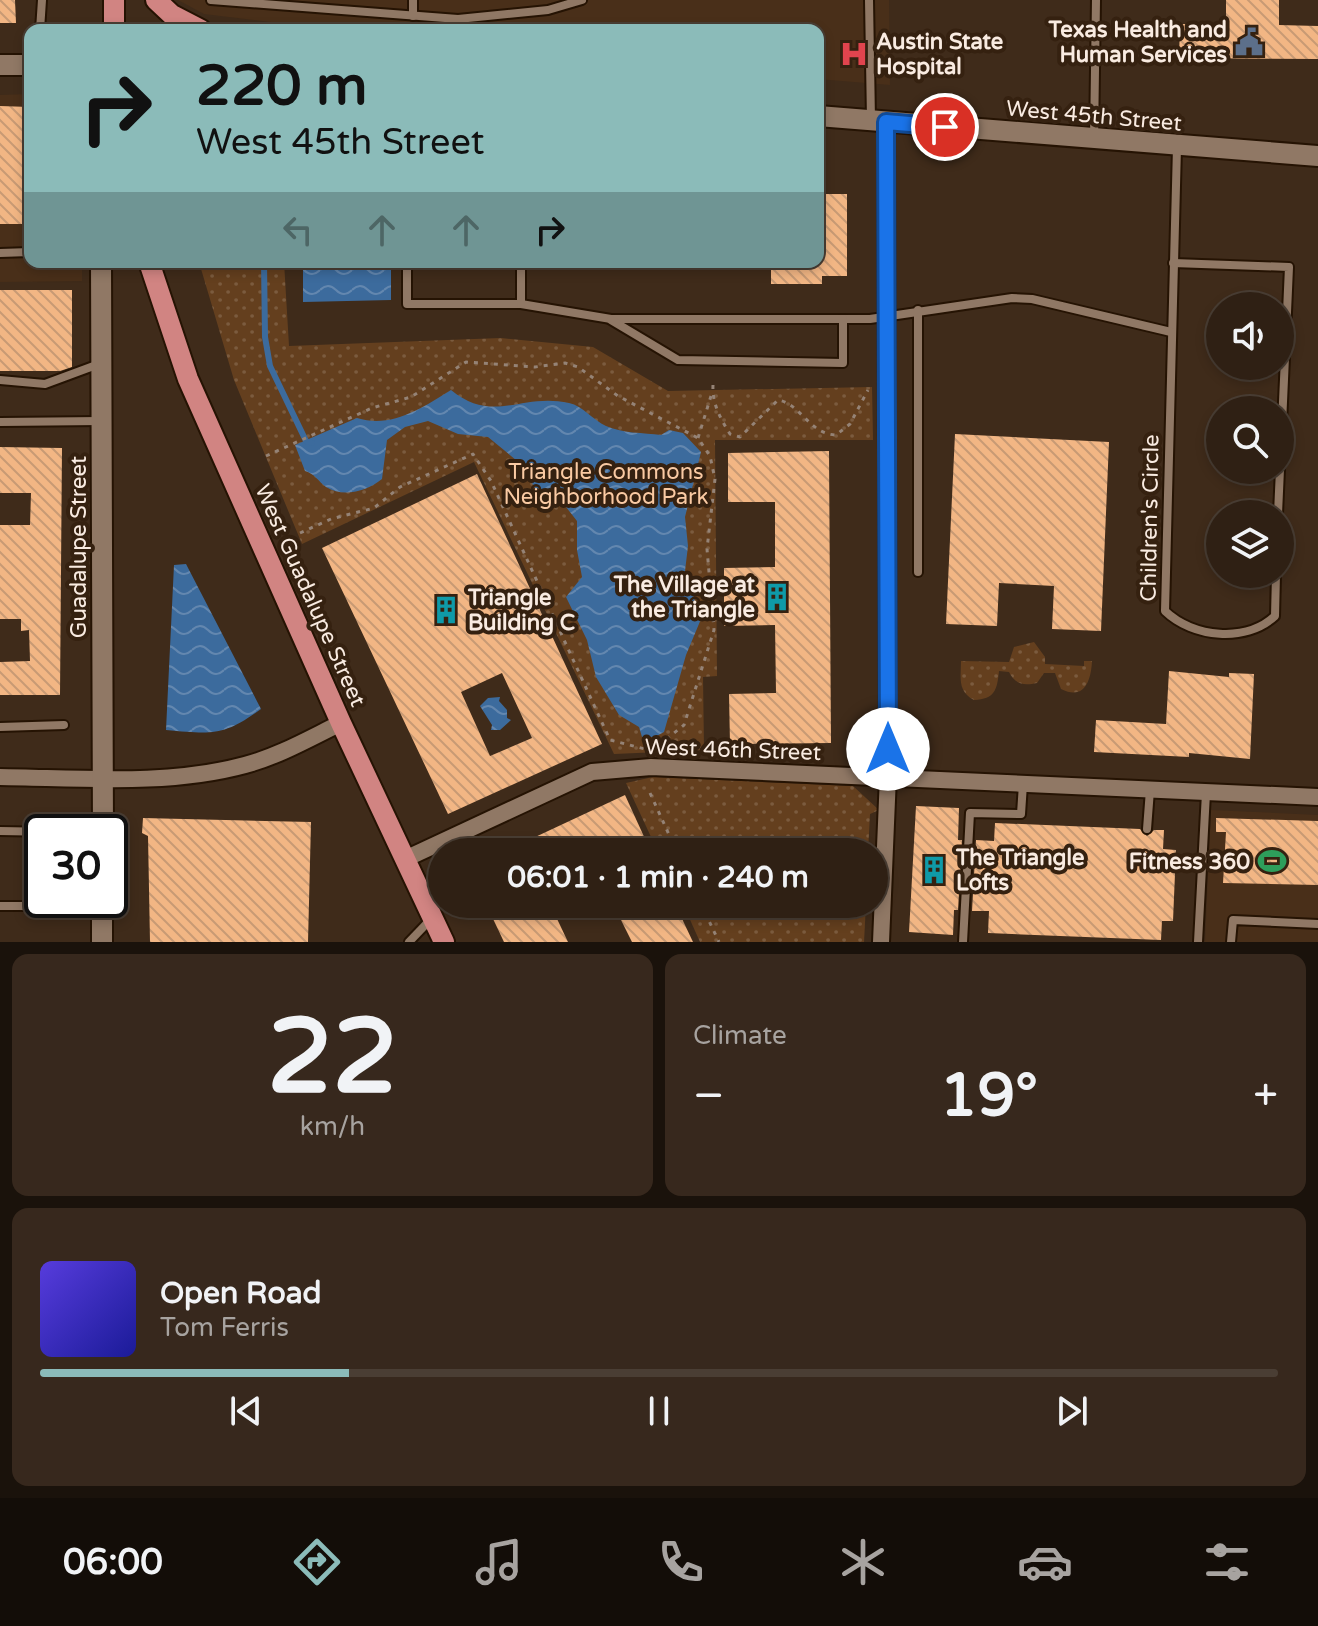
<!DOCTYPE html>
<meta charset="utf-8">
<style>
:root{--surface:#2f2014;--page:#37281d;--text:#f1f3f6;--muted:#a7a3a0;--line:#4a3e34;--accent:#8bbbb9}
body{margin:0;font-family:"Varela Round",sans-serif;background:var(--page);color:var(--text);height:100vh;display:flex;flex-direction:column;font-size:30px;white-space:nowrap}
*{box-sizing:border-box;margin:0}
p{font-size:26px;color:var(--muted)}
.icon{flex:none;width:44px;height:44px;fill:none;stroke:currentColor;stroke-width:2;stroke-linecap:round;stroke-linejoin:round}
.map{position:relative;height:942px;overflow:hidden}
.sheet{display:flex;flex-direction:column;gap:12px;padding:12px;background:#1a120b;flex:1}
.sheet>*{flex:none}
.banner{position:absolute;left:24px;top:24px;width:800px;height:244px;border-radius:16px;box-shadow:0 4px 12px #0003,0 0 0 2px var(--line);background:#8bbbb9;color:#111;overflow:hidden}
.controls{position:absolute;left:1206px;top:292px;display:grid;gap:16px}
.controls a{display:grid;place-items:center;width:88px;height:88px;border-radius:50%;background:var(--surface);box-shadow:0 4px 12px #0003,0 0 0 2px var(--line);font-size:40px}
.speed{position:absolute;left:24px;top:814px;display:flex;gap:16px;font-size:40px;font-weight:700;text-align:center}
.speed>*{display:grid;place-content:center;width:104px;height:104px;border-radius:50%;background:var(--surface);box-shadow:0 4px 12px #0003,0 0 0 2px var(--line);line-height:1}
.speed .limit{border:4px solid #111;border-radius:12px;background:#fff;color:#111}
.pin{position:absolute;display:grid;place-items:center;width:68px;height:68px;color:#fff;margin:-34px;border:4px solid #fff;border-radius:50%;box-shadow:0 2px 8px #0007}
.me{position:absolute;width:88px;margin:-44px;rotate:0deg;stroke-linejoin:round;filter:drop-shadow(0 0 6px #0008)}
.turn{display:flex;align-items:center;gap:28px;height:168px;padding:0 40px;font-size:36px}
.turn .icon{width:104px;height:104px;stroke-width:2.5}
.turn b{display:block;font-size:56px;line-height:68px}
.lanes{display:flex;align-items:center;height:76px;padding:0 40px;background:#0003;justify-content:center;gap:40px;direction:ltr}
.lanes .off{opacity:.35}
.big{font-size:60px;font-weight:700;line-height:1.1}
.sheet .tile{flex:1;display:flex;flex-direction:column;justify-content:center;gap:12px;min-width:0;padding:0 28px;border-radius:16px;background:var(--page)}
.sheet .dial{align-items:center;gap:0}
.dial b{font-size:104px;line-height:1}
.song{display:flex;align-items:center;gap:24px}
.cover{width:96px;height:96px;border-radius:12px;background:linear-gradient(135deg,hsl(250 70% 55%),hsl(240 70% 35%))}
.played{height:8px;border-radius:4px;background:linear-gradient(90deg,var(--accent) 25%,var(--line) 25%)}
.keys{display:flex;justify-content:space-around;direction:ltr}
.heat{display:flex;justify-content:space-between;align-items:center;font-size:44px;direction:ltr}
.sheet .tiles{flex:1;display:grid;gap:12px;grid-template-columns:1fr 1fr}
.tile:last-child{grid-column:span 2}
.trip{position:absolute;left:428px;top:838px;width:460px;height:80px;border-radius:40px;background:var(--surface);box-shadow:0 4px 12px #0003,0 0 0 2px var(--line);font-weight:700;line-height:80px;text-align:center}
.tabs{display:flex;height:128px;justify-content:space-around;align-items:center;background:#130d08;color:var(--muted)}
.tabs .icon{width:56px;height:56px}
.tabs .active{color:var(--accent)}
.tabs b{font-size:36px;color:var(--text)}
.map>svg:first-child{display:block}
.built{fill:#492f19}
.grass{fill:url(#grass-dots)}
.water{fill:url(#water-waves)}
.lines{fill:none;stroke-linecap:round;stroke-linejoin:round}
.stream{stroke:#3c6b9d;stroke-width:6}
.building{fill:url(#building-back-hatch);fill-rule:evenodd}
.service-casing{stroke:#251303;stroke-width:12}
.minor-casing{stroke:#251303;stroke-width:20}
.tertiary-casing{stroke:#251303;stroke-width:24}
.secondary-casing{stroke:#251303;stroke-width:24}
.primary-casing{stroke:#251303;stroke-width:24}
.path{stroke:#958376;stroke-width:3;stroke-dasharray:4 6;stroke-linecap:butt}
.service{stroke:#907865;stroke-width:8}
.minor{stroke:#907865;stroke-width:16}
.tertiary{stroke:#907865;stroke-width:20}
.secondary{stroke:#907865;stroke-width:20}
.primary{stroke:#d18482;stroke-width:20}
.route-casing{stroke:#114b97;stroke-width:20}
.route{stroke:#1a73e8;stroke-width:14}
.labels{text-anchor:middle;stroke-width:8;stroke-linejoin:round;paint-order:stroke}
.poi-label{font-size:22px;font-weight:bold;fill:#f9ebe1;stroke:#352110;text-anchor:end}
.street-label{font-size:22px;fill:#f9ebe1;stroke:#352110}
.park-label{font-size:22px;fill:#facaa3;stroke:#352110}
</style>
<div class="map">
<svg width="1318" height="942" viewBox="0 0 1318 942">
<defs>
<pattern id="grass-dots" width="8" height="8" patternUnits="userSpaceOnUse" patternTransform="scale(2)"><rect width="8" height="8" fill="#643f1e"/><path d="M2 2h.1M6 6h.1" fill="none" stroke="#7b5b3e" stroke-width="1.8" stroke-linecap="round"/></pattern>
<pattern id="water-waves" width="16" height="10" patternUnits="userSpaceOnUse" patternTransform="scale(2)"><rect width="16" height="10" fill="#3c6b9d"/><path d="M0 5q4-4 8 0t8 0" fill="none" stroke="#6387af"/></pattern>
<pattern id="building-back-hatch" width="6" height="6" patternUnits="userSpaceOnUse" patternTransform="scale(2)"><rect width="6" height="6" fill="#f2b684"/><path d="M-1 5l2 2M0 0l6 6M5-1l2 2" fill="none" stroke="#c89a74"/></pattern>
</defs>
<rect width="100%" height="100%" fill="#3f2b1a"/>
<!-- built -->
<g class="built">
<polygon points="178,0 889,0 890,85 818,79 818,30 336,30 204,14"/>
<polygon points="30,94 30,262 82,262 82,281 0,282 0,95"/>
<polygon points="1211,810 1318,815 1318,942 1205,942"/>
</g>
<!-- grass -->
<g class="grass">
<polygon points="199,262 284,262 289,346 501,338 593,347 668,391 872,387 873,440 715,440 717,676 703,677 704,750 614,754 474,462 302,544 234,380"/>
<path d="M1034,642L1045,657V664L1084,666V661H1092C1091,680 1085,701 1061,689L1055,673H1044L1037,683C1023,686 1015,684 1009,672L999,671C997,690 995,699 974,700C957,691 961,677 961,661L1009,662L1014,647Z"/>
<polygon points="653,777 853,786 879,810 870,814 868,852 658,852 626,783"/>
<polygon points="683,904 866,904 864,942 700,942"/>
</g>
<!-- water -->
<g class="water">
<polygon points="303,262 391,262 391,300 303,302"/>
<path d="M451,390C494,425 521,392 569,403C583,406 593,420 606,426C621,433 644,433 661,435L669,430L683,433L701,452L685,517L688,546L685,571L701,619L686,655L664,732L655,737H642L639,727L619,715L596,677L587,640L566,597L582,577L577,550V521L566,507L536,490L522,465L488,437L458,434L428,421L405,427L387,440L382,479C367,491 344,498 326,487C318,481 315,474 305,471L295,445L357,418C391,429 422,408 451,390Z"/>
<path d="M186,564L261,709C223,737 212,734 166,730L174,565Z"/>
<polygon points="500,697 499,701 507,710 507,718 511,720 500,730 491,730 492,725 480,706 488,698"/>
</g>
<g class="lines">
<!-- stream -->
<polyline class="stream" points="264,262 265,337 270,366 306,441 312,443"/>
</g>
<!-- building -->
<g class="building">
<polygon points="0,0 15,0 16,23 0,23"/>
<polygon points="1226,0 1279,0 1279,25 1318,26 1318,59 1179,58 1180,24 1226,24"/>
<polygon points="0,106 30,107 30,224 0,224"/>
<polygon points="818,194 847,194 847,276 822,276 822,284 771,284 771,262 818,262"/>
<polygon points="0,290 72,290 72,367 60,371 0,371"/>
<polygon points="955,434 1109,442 1101,631 1052,629 1054,586 999,583 997,626 946,624"/>
<polygon points="0,447 62,448 60,695 0,695 0,662 30,661 29,630 21,631 21,619 0,619 0,525 30,525 31,493 0,493"/>
<polygon points="829,451 831,743 730,744 729,694 776,693 775,625 724,626 724,568 775,567 775,502 728,502 728,453"/>
<path d="M477,474L602,744L448,814L322,548ZM502,673L532,738L490,756L461,692Z"/>
<polygon points="1169,671 1229,677 1229,673 1254,674 1250,759 1189,753 1189,757 1094,752 1096,720 1166,724"/>
<polygon points="625,795 651,852 503,852"/>
<polygon points="916,806 959,808 958,840 962,840 958,910 954,910 953,935 909,932"/>
<polygon points="143,818 311,822 308,942 150,942 148,836 142,833"/>
<polygon points="1216,818 1318,821 1318,885 1223,883 1226,832 1216,832"/>
<polygon points="995,823 1140,829 1147,836 1154,830 1164,830 1163,849 1176,850 1173,921 1162,921 1161,940 988,933 989,911 972,911 976,840 994,841"/>
<polygon points="486,904 550,904 568,942 504,942"/>
<polygon points="613,904 675,904 693,942 632,942"/>
</g>
<g class="lines">
<defs>
<g id="service">
<polyline points="211,0 458,19 548,10 582,0"/>
<polyline points="413,0 413,16"/>
<polyline points="869,0 871,120"/>
<polyline points="40,30 42,0"/>
<polyline points="1094,139 1096,0"/>
<path d="M1177,147L1165,611C1193,638 1246,643 1275,616L1276,574"/>
<polyline points="0,253 30,252"/>
<polyline points="407,262 407,304 521,304 611,319 870,319 1012,298 1032,299 1171,332"/>
<polyline points="1173,263 1289,267 1278,514"/>
<polyline points="521,304 521,262"/>
<polyline points="611,320 678,360 843,363 843,319"/>
<polyline points="0,380 45,384 99,364"/>
<polyline points="0,422 101,421"/>
<polyline points="918,572 918,310"/>
<polyline points="0,727 64,725"/>
<polyline points="1147,829 1150,790"/>
<polyline points="0,831 55,832"/>
<polyline points="0,906 102,906"/>
<polyline points="409,942 432,918"/>
<polyline points="963,942 970,813 1021,814 1023,784"/>
<polyline points="1198,942 1206,793"/>
<polyline points="1231,942 1233,920 1318,924"/>
</g>
<g id="minor">
<path d="M0,777C80,778 168,786 245,765C279,756 310,738 341,723"/>
<polyline points="405,859 592,772 651,767 1318,797"/>
<polyline points="881,942 888,776 886,122"/>
</g>
<g id="tertiary">
<polyline points="101,262 103,832"/>
<polyline points="102,900 102,942"/>
</g>
<g id="secondary">
<polyline points="0,65 30,65"/>
<polyline points="818,116 1318,156"/>
</g>
<g id="primary">
<polyline points="114,0 114,30"/>
<polyline points="156,0 172,15 201,30"/>
<polyline points="149,262 188,379 341,723 444,942"/>
</g>
</defs>
<!-- service casing -->
<use href="#service" class="service-casing"/>
<!-- minor casing -->
<use href="#minor" class="minor-casing"/>
<!-- tertiary casing -->
<use href="#tertiary" class="tertiary-casing"/>
<!-- secondary casing -->
<use href="#secondary" class="secondary-casing"/>
<!-- primary casing -->
<use href="#primary" class="primary-casing"/>
<!-- path -->
<g class="path">
<path d="M713,385C712,403 720,418 730,434L740,437L778,400C801,404 809,434 836,435L850,424L868,390"/>
<polyline points="698,438 711,396"/>
<polyline points="266,456 372,408 411,397 466,362 535,367 565,363 578,367 618,396 698,438 710,456 715,479 707,549 714,630 684,725 654,749"/>
<polyline points="300,533 331,519 374,508 400,487 473,454 491,481 610,740 645,749"/>
<polyline points="650,793 677,852"/>
<polyline points="701,904 719,942"/>
</g>
<!-- service -->
<use href="#service" class="service"/>
<!-- minor -->
<use href="#minor" class="minor"/>
<!-- tertiary -->
<use href="#tertiary" class="tertiary"/>
<!-- secondary -->
<use href="#secondary" class="secondary"/>
<!-- primary -->
<use href="#primary" class="primary"/>
</g>
<g class="lines">
<defs>
<polyline id="route" points="888,749 886,122 945,127"/>
</defs>
<!-- route casing -->
<use href="#route" class="route-casing"/>
<!-- route -->
<use href="#route" class="route"/>
</g>
<!-- icons -->
<defs>
<symbol id="civic-bare" viewBox="-9 -9 18 18"><path d="M-.6-6.5H3V-4.5H.6V-3L4-1V1h2V6H-6V1h2V-1L-.6-3ZM-1.2 2.5V6h2.4V2.5Z" fill="#5c6f8a" stroke="#352110" stroke-width="2.5" paint-order="stroke"/></symbol>
<symbol id="hospital-bare" viewBox="-9 -9 18 18"><path d="M-5-5h3v3.5h4V-5h3V5h-3V1.5h-4V5h-3Z" fill="#e0444e" stroke="#352110" stroke-width="2.5" paint-order="stroke"/></symbol>
<symbol id="building-bare" viewBox="-9 -9 18 18"><path d="M-4-6H4V6H1V3H-1V6H-4ZM-2.5-4.3h1.7v1.8h-1.7ZM.8-4.3h1.7v1.8H.8ZM-2.5-1h1.7V.8h-1.7ZM.8-1h1.7V.8H.8Z" fill="#0f9aa8" stroke="#352110" stroke-width="2.5" paint-order="stroke"/></symbol>
<symbol id="stadium-bare" viewBox="-9 -9 18 18"><path d="M0-5a6.5 5 0 1 0 0 10a6.5 5 0 1 0 0-10ZM-3.5-1.8h7v3.6h-7Z" fill="#2e9e5b" stroke="#352110" stroke-width="2.5" paint-order="stroke"/></symbol>
</defs>
<g fill-rule="evenodd">
<use href="#civic-bare" x="1229" y="22" width="40" height="40"/>
<use href="#hospital-bare" x="834" y="34" width="40" height="40"/>
<use href="#building-bare" x="757" y="577" width="40" height="40"/>
<use href="#building-bare" x="426" y="590" width="40" height="40"/>
<use href="#stadium-bare" x="1252" y="841" width="40" height="40"/>
<use href="#building-bare" x="914" y="850" width="40" height="40"/>
</g>
<g class="labels">
<!-- poi labels -->
<g class="poi-label">
<text x="1227" y="37">Texas Health and<tspan x="1227" dy="25">Human Services</tspan></text>
<text x="876" y="49" text-anchor="start">Austin State<tspan x="876" dy="25">Hospital</tspan></text>
<text x="755" y="592">The Village at<tspan x="755" dy="25">the Triangle</tspan></text>
<text x="468" y="605" text-anchor="start">Triangle<tspan x="468" dy="25">Building C</tspan></text>
<text x="956" y="865" text-anchor="start">The Triangle<tspan x="956" dy="25">Lofts</tspan></text>
<text x="1250" y="869">Fitness 360</text>
</g>
<!-- street labels -->
<g class="street-label">
<text transform="translate(1094 115) rotate(5)" y="8">West 45th Street</text>
<text transform="translate(1149 518) rotate(-89)" y="8">Children's Circle</text>
<text transform="translate(78 547) rotate(-90)" y="8">Guadalupe Street</text>
<text transform="translate(311 595) rotate(66)" y="8">West Guadalupe Street</text>
<text transform="translate(733 749) rotate(2)" y="8">West 46th Street</text>
</g>
<!-- park labels -->
<g class="park-label">
<text x="606" y="479">Triangle Commons<tspan x="606" dy="25">Neighborhood Park</tspan></text>
</g>
</g>
</svg>
<div class="controls">
<a><svg class="icon" aria-label="sound" viewBox="0 0 24 24"><path d="M4 9h4l5-4v14l-5-4H4zM17 9q2 3 0 6"/></svg></a>
<a><svg class="icon" aria-label="search" viewBox="0 0 24 24"><circle cx="10" cy="10" r="6"/><path d="M15 15l6 6"/></svg></a>
<a><svg class="icon" aria-label="layers" viewBox="0 0 24 24"><path d="M12 4l9 5-9 5-9-5zM3 14l9 5 9-5"/></svg></a>
</div>
<div class="speed"><div class="limit">30</div></div>
<div class="pin" style="left:945px;top:127px;background:#d93025"><svg class="icon" aria-label="arrive" viewBox="0 0 24 24"><path d="M6 21V4h12l-3 4 3 4H6"/></svg></div>
<svg class="me" style="left:888px;top:749px" viewBox="-20 -20 40 40"><circle r="19" fill="#fff"/><path d="M0-13L10 11 0 6-10 11z" fill="#1a73e8"/></svg>
<div class="trip">06:01 · 1 min · 240 m</div>
<div class="banner">
<div class="turn"><svg class="icon" aria-label="right" viewBox="0 0 24 24"><path d="M7 20v-9h11M14 6l5 5-5 5"/></svg><div><b>220 m</b>West 45th Street</div></div>
<div class="lanes"><svg class="icon off" aria-label="left" viewBox="0 0 24 24"><path d="M17 20v-9H6M10 6l-5 5 5 5"/></svg><svg class="icon off" aria-label="ahead" viewBox="0 0 24 24"><path d="M12 20V5M6 11l6-6 6 6"/></svg><svg class="icon off" aria-label="ahead" viewBox="0 0 24 24"><path d="M12 20V5M6 11l6-6 6 6"/></svg><svg class="icon" aria-label="right" viewBox="0 0 24 24"><path d="M7 20v-9h11M14 6l5 5-5 5"/></svg></div>
</div>
</div>
<section class="sheet">
<div class="tiles">
<div class="tile dial"><b>22</b><p>km/h</p></div>
<div class="tile"><p>Climate</p>
<div class="heat"><a>−</a><b class="big">19°</b><a>+</a></div>
</div>
<div class="tile">
<div class="song"><i class="cover"></i><div><b>Open Road</b><p>Tom Ferris</p></div></div>
<div class="played"></div>
<div class="keys"><svg class="icon" aria-label="previous" viewBox="0 0 24 24"><path d="M18 5L8 12l10 7zM5 5v14"/></svg><svg class="icon" aria-label="pause" viewBox="0 0 24 24"><path d="M8 5v14M16 5v14"/></svg><svg class="icon" aria-label="next" viewBox="0 0 24 24"><path d="M6 5l10 7-10 7zM19 5v14"/></svg></div>
</div>
</div>
</section>
<nav class="tabs">
<b>06:00</b>
<svg class="icon active" aria-label="directions" viewBox="0 0 24 24"><path d="M12 3l9 9-9 9-9-9zM9 14v-3h6M13 9l2 2-2 2"/></svg>
<svg class="icon" aria-label="music" viewBox="0 0 24 24"><path d="M9 18V5l10-2v13"/><circle cx="6" cy="18" r="3"/><circle cx="16" cy="16" r="3"/></svg>
<svg class="icon" aria-label="phone" viewBox="0 0 24 24"><path d="M5 4h4l2 5-3 2q2 4 5 5l2-3 5 2v4C11 20 4 13 5 4z"/></svg>
<svg class="icon" aria-label="climate" viewBox="0 0 24 24"><path d="M12 3v18M4 7l16 10M4 17L20 7"/></svg>
<svg class="icon" aria-label="car" viewBox="0 0 24 24"><path d="M5 17H2v-5l4-1 3-4h7l3 4 3 1v5h-3M9 17h6M6 11h13"/><circle cx="7" cy="17" r="2"/><circle cx="17" cy="17" r="2"/></svg>
<svg class="icon" aria-label="filters" viewBox="0 0 24 24"><path d="M4 7h16M4 17h16"/><circle cx="9" cy="7" r="2"/><circle cx="15" cy="17" r="2"/></svg>
</nav>
